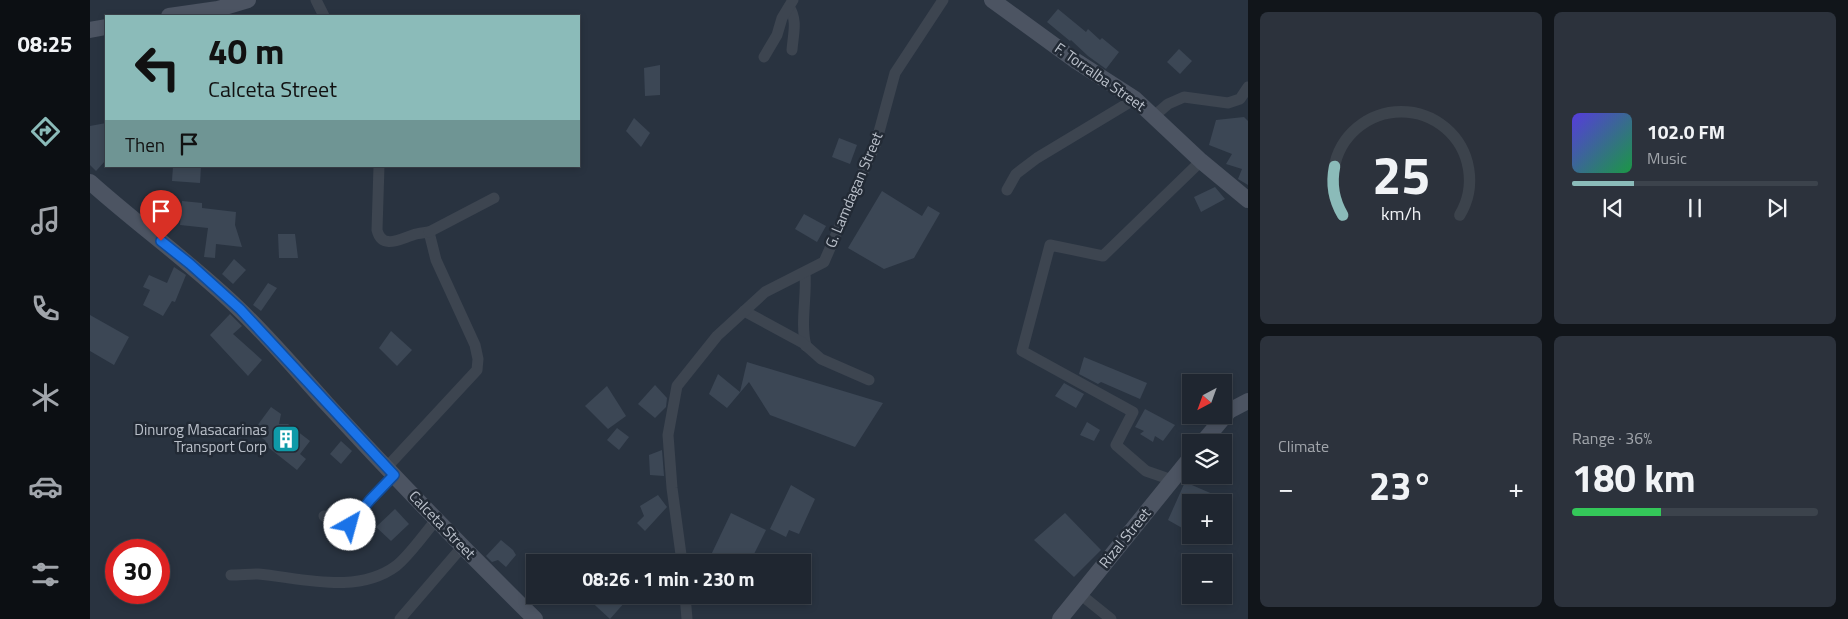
<!DOCTYPE html>
<meta charset="utf-8">
<style>
:root{--surface:#1f2630;--page:#2c323c;--text:#f1f3f6;--muted:#a1a5ab;--line:#3c434c;--accent:#8bbbb9}
body{margin:0;font-family:"Titillium Web",sans-serif;background:var(--page);color:var(--text);height:100vh;display:flex;flex-direction:column;font-size:19px;white-space:nowrap}
*{box-sizing:border-box;margin:0}
p{font-size:16px;color:var(--muted)}
.icon{flex:none;width:28px;height:28px;fill:none;stroke:currentColor;stroke-width:2;stroke-linecap:round;stroke-linejoin:round}
.map{position:relative;flex:1;overflow:hidden}
.panel{display:flex;flex-direction:column;gap:12px;padding:12px;background:#11151a;width:600px}
.panel>*{flex:none}
.banner{position:absolute;left:15px;top:15px;width:475px;height:152px;border-radius:0px;box-shadow:0 2px 8px #0003,0 0 0 1px var(--line);background:#8bbbb9;color:#111;overflow:hidden}
.needle{width:32px;rotate:221deg}
.fabs{position:absolute;left:1092px;top:374px;display:grid;gap:10px}
.fabs a{display:grid;place-items:center;width:50px;height:50px;border-radius:0px;background:var(--surface);box-shadow:0 2px 8px #0003,0 0 0 1px var(--line);font-size:25px}
.speed{position:absolute;left:15px;top:539px;display:flex;gap:10px;font-size:25px;font-weight:700;text-align:center}
.speed>*{display:grid;place-content:center;width:65px;height:65px;border-radius:50%;background:var(--surface);box-shadow:0 2px 8px #0003,0 0 0 1px var(--line);line-height:1}
.speed .limit{border:8px solid #d22;background:#fff;color:#111}
.pin{position:absolute;display:grid;place-items:center;width:42px;height:42px;color:#fff;margin:-51px -21px;border-radius:50% 50% 50% 0;rotate:-45deg;box-shadow:0 0 5px #0007}
.pin .icon{rotate:45deg}
.me{position:absolute;width:55px;margin:-28px;rotate:38deg;stroke-linejoin:round;filter:drop-shadow(0 0 4px #0008)}
.turn{display:flex;align-items:center;gap:18px;height:105px;padding:0 20px;font-size:22px}
.turn .icon{width:65px;height:65px;stroke-width:2.5}
.turn b{display:block;font-size:35px;line-height:42px}
.then{display:flex;align-items:center;height:48px;padding:0 20px;background:#0003;gap:10px;font-size:19px}
.big{font-size:38px;font-weight:700;line-height:1.1}
.panel .tile{flex:1;display:flex;flex-direction:column;justify-content:center;gap:8px;min-width:0;padding:0 18px;border-radius:8px;background:var(--page)}
.panel .dial{align-items:center;gap:0}
.dial svg{height:130px;overflow:visible;fill:none;stroke:var(--line);stroke-width:7;stroke-linecap:round;text-anchor:middle}
.dial text{fill:var(--text);stroke:none}
.song{display:flex;align-items:center;gap:15px}
.cover{width:60px;height:60px;border-radius:8px;background:linear-gradient(135deg,hsl(250 70% 55%),hsl(140 70% 35%))}
.played{height:5px;border-radius:2px;background:linear-gradient(90deg,var(--accent) 25%,var(--line) 25%)}
.keys{display:flex;justify-content:space-around;direction:ltr}
.heat{display:flex;justify-content:space-between;align-items:center;font-size:28px;direction:ltr}
.charge{height:8px;border-radius:4px;background:linear-gradient(90deg,#34c759 36%,var(--line) 0)}
.panel .tiles{flex:1;display:grid;gap:12px;grid-template-columns:repeat(2,1fr)}
.trip{position:absolute;left:436px;top:554px;width:285px;height:50px;border-radius:0px;background:var(--surface);box-shadow:0 2px 8px #0003,0 0 0 1px var(--line);font-weight:700;line-height:50px;text-align:center}
main{display:flex;flex:1;min-height:0}
.tab-bar{display:flex;flex-direction:column;width:90px;justify-content:space-around;align-items:center;background:#0c0f13;color:var(--muted)}
.tab-bar .icon{width:35px;height:35px}
.tab-bar .selected{color:var(--accent)}
.tab-bar b{font-size:22px;color:var(--text)}
.map>svg:first-child{display:block}
.building{fill:#3c4755}
.lines{fill:none;stroke-linecap:round;stroke-linejoin:round}
.street{stroke:#3d4550;stroke-width:11}
.secondary{stroke:#4c5462;stroke-width:16}
.route-casing{stroke:#114b97;stroke-width:12}
.route{stroke:#1a73e8;stroke-width:9}
.labels{text-anchor:middle;stroke-width:5;stroke-linejoin:round;paint-order:stroke}
.street-label{font-size:15px;fill:#bac0ca;stroke:#222a35}
.poi-label{font-size:15px;fill:#bac0ca;stroke:#222a35;text-anchor:end}
</style>
<main>
<nav class="tab-bar">
<b>08:25</b>
<svg class="icon selected" aria-label="directions" viewBox="0 0 24 24"><path d="M12 3l9 9-9 9-9-9zM9 14v-3h6M13 9l2 2-2 2"/></svg>
<svg class="icon" aria-label="music" viewBox="0 0 24 24"><path d="M9 18V5l10-2v13"/><circle cx="6" cy="18" r="3"/><circle cx="16" cy="16" r="3"/></svg>
<svg class="icon" aria-label="phone" viewBox="0 0 24 24"><path d="M5 4h4l2 5-3 2q2 4 5 5l2-3 5 2v4C11 20 4 13 5 4z"/></svg>
<svg class="icon" aria-label="climate" viewBox="0 0 24 24"><path d="M12 3v18M4 7l16 10M4 17L20 7"/></svg>
<svg class="icon" aria-label="car" viewBox="0 0 24 24"><path d="M5 17H2v-5l4-1 3-4h7l3 4 3 1v5h-3M9 17h6M6 11h13"/><circle cx="7" cy="17" r="2"/><circle cx="17" cy="17" r="2"/></svg>
<svg class="icon" aria-label="filters" viewBox="0 0 24 24"><path d="M4 7h16M4 17h16"/><circle cx="9" cy="7" r="2"/><circle cx="15" cy="17" r="2"/></svg>
</nav>
<div class="map">
<svg width="1158" height="619" viewBox="0 0 1158 619">
<rect width="100%" height="100%" fill="#293340"/>
<!-- building -->
<g class="building">
<polygon points="968,9 996,32 998,29 1010,40 1012,38 1029,52 1016,69 998,56 981,40 980,41 957,22"/>
<polygon points="1089,49 1102,61 1090,74 1077,62"/>
<polygon points="570,65 570,95 555,96 554,68"/>
<polygon points="1154,117 1158,121 1158,185 1148,179 1152,169 1136,164 1142,154 1119,145 1126,120"/>
<polygon points="544,118 560,133 551,147 536,131"/>
<polygon points="16,123 16,160 6,171 0,165 0,126"/>
<polygon points="749,138 767,145 760,164 742,157"/>
<polygon points="83,166 111,166 110,183 82,181"/>
<polygon points="1125,187 1135,199 1111,212 1104,197"/>
<polygon points="792,191 832,216 838,206 850,213 824,258 794,269 758,248"/>
<polygon points="92,201 112,203 112,208 146,212 145,225 152,247 126,244 125,258 114,257 118,228 90,225"/>
<polygon points="714,214 736,226 727,242 705,229"/>
<polygon points="188,234 205,234 208,258 189,258"/>
<polygon points="144,259 156,270 143,284 132,274"/>
<polygon points="84,267 96,275 85,302 82,301 73,316 53,305 60,290 53,287 59,275 77,283"/>
<polygon points="178,283 187,288 171,311 163,305"/>
<polygon points="140,314 152,326 143,334 172,360 158,376 120,335"/>
<polygon points="0,315 39,337 24,365 0,351"/>
<polygon points="301,331 322,350 307,366 289,348"/>
<polygon points="994,357 1057,383 1050,399 1011,382 1008,384 989,374"/>
<polygon points="657,362 793,403 765,447 680,415 659,382 637,408 619,394 628,374 650,392"/>
<polygon points="974,383 994,394 986,408 965,396"/>
<polygon points="565,385 577,398 576,407 565,418 548,404"/>
<polygon points="517,386 536,416 518,429 495,406"/>
<polygon points="181,407 191,414 189,424 198,424 220,441 210,454 216,459 207,470 174,444 176,441 172,438 176,432 167,426"/>
<polygon points="1055,409 1085,425 1073,441 1065,436 1063,442 1050,434 1054,431 1045,427"/>
<polygon points="997,422 1010,430 1004,441 990,435"/>
<polygon points="527,428 539,437 529,450 517,440"/>
<polygon points="251,441 262,451 251,464 240,454"/>
<polygon points="572,450 574,476 560,475 559,455"/>
<polygon points="1095,482 1141,502 1101,502 1101,533 1078,520"/>
<polygon points="701,485 725,499 709,534 699,530 696,537 680,529"/>
<polygon points="568,495 577,507 555,531 547,523 554,516 550,506"/>
<polygon points="305,509 319,524 301,541 286,527"/>
<polygon points="641,513 676,530 660,562 638,562 621,555"/>
<polygon points="975,513 1011,550 984,577 944,540"/>
<polygon points="411,540 423,550 426,555 416,567 408,560 402,562 396,556"/>
<polygon points="494,595 526,595 535,602 520,619"/>
</g>
<g class="lines">
<!-- street -->
<g class="street">
<polyline points="226,0 234,16"/>
<path d="M699,7C708,20 703,35 702,50"/>
<polyline points="674,57 687,35 692,18 703,0"/>
<polyline points="1064,116 1078,104 1094,97 1138,103 1150,99 1158,87"/>
<path d="M289,166L287,230C292,250 310,239 323,235C328,233 334,233 339,232L346,260L385,345L388,359L387,370L297,467"/>
<polyline points="917,190 926,174 947,158 1045,99"/>
<polyline points="339,232 404,198"/>
<path d="M715,272C717,297 710,323 716,346"/>
<polyline points="654,311 713,343 731,359 779,380"/>
<polyline points="1082,480 1056,471 1026,445 1043,412 932,351 960,245 1013,256 1111,161"/>
<polyline points="234,516 249,528 257,528 280,500 304,475"/>
<polyline points="592,562 582,488 578,435 587,386 627,336 675,292 734,262 786,143 805,73 853,0"/>
<path d="M141,575C150,575 159,574 168,574C212,578 267,595 306,566C319,556 335,533 346,520"/>
<polyline points="990,594 1021,619"/>
<polyline points="595,595 597,619"/>
<polyline points="310,619 372,547"/>
</g>
<!-- secondary -->
<g class="secondary">
<polyline points="902,0 986,61 1045,99 1111,161 1158,200"/>
<polyline points="79,16 128,9 158,0"/>
<polyline points="0,30 16,27"/>
<path d="M0,182C49,226 103,264 150,310C181,340 208,372 237,404C305,478 374,549 445,619"/>
<polyline points="1113,442 1139,411 1158,401"/>
<polyline points="970,619 1101,457"/>
</g>
</g>
<g class="lines">
<defs>
<polyline id="route" points="71,241 100,264 150,309 304,475 280,500 260,525"/>
</defs>
<!-- route casing -->
<use href="#route" class="route-casing"/>
<!-- route -->
<use href="#route" class="route"/>
</g>
<!-- icons -->
<defs>
<symbol id="building-square" viewBox="-11 -11 22 22"><rect x="-9" y="-9" width="18" height="18" rx="4" fill="#0f9aa8" stroke="#222a35"/><path d="M-4-6H4V6H1V3H-1V6H-4ZM-2.5-4.3h1.7v1.8h-1.7ZM.8-4.3h1.7v1.8H.8ZM-2.5-1h1.7V.8h-1.7ZM.8-1h1.7V.8H.8Z" fill="#fff"/></symbol>
</defs>
<g fill-rule="evenodd">
<use href="#building-square" x="180" y="423" width="32" height="32"/>
</g>
<g class="labels">
<!-- street labels -->
<g class="street-label">
<text transform="translate(1010 77) rotate(35)" y="5">F. Torralba Street</text>
<text transform="translate(764 190) rotate(-67)" y="5">G. Lamdagan Street</text>
<text transform="translate(352 525) rotate(46)" y="5">Calceta Street</text>
<text transform="translate(1035 538) rotate(-51)" y="5">Rizal Street</text>
</g>
<!-- poi labels -->
<g class="poi-label">
<text x="177" y="435">Dinurog Masacarinas<tspan x="177" dy="17">Transport Corp</tspan></text>
</g>
</g>
</svg>
<div class="fabs">
<a><svg class="needle" viewBox="-14 -14 28 28"><path d="M0-13l5 13h-10z" fill="#e53935"/><path d="M0 13l5-13h-10z" fill="#a1a5ab"/></svg></a>
<a><svg class="icon" aria-label="layers" viewBox="0 0 24 24"><path d="M12 4l9 5-9 5-9-5zM3 14l9 5 9-5"/></svg></a>
<a>+</a>
<a>−</a>
</div>
<div class="speed"><div class="limit">30</div></div>
<div class="pin" style="left:71px;top:241px;background:#d93025"><svg class="icon" aria-label="arrive" viewBox="0 0 24 24"><path d="M6 21V4h12l-3 4 3 4H6"/></svg></div>
<svg class="me" style="left:260px;top:525px" viewBox="-20 -20 40 40"><circle r="19" fill="#fff"/><path d="M0-13L10 11 0 6-10 11z" fill="#1a73e8"/></svg>
<div class="trip">08:26 · 1 min · 230 m</div>
<div class="banner">
<div class="turn"><svg class="icon" aria-label="left" viewBox="0 0 24 24"><path d="M17 20v-9H6M10 6l-5 5 5 5"/></svg><div><b>40 m</b>Calceta Street</div></div>
<div class="then">Then<svg class="icon" aria-label="arrive" viewBox="0 0 24 24"><path d="M6 21V4h12l-3 4 3 4H6"/></svg></div>
</div>
</div>
<section class="panel">
<div class="tiles">
<div class="tile dial"><svg viewBox="0 0 100 80">
<path d="M14 69A42 42 0 1 1 86 69"/>
<path d="M14 69A42 42 0 0 1 9 39" stroke="#8bbbb9"/>
<text x="50" y="56" font-size="32" font-weight="700">25</text>
<text x="50" y="72" font-size="11">km/h</text>
</svg></div>
<div class="tile">
<div class="song"><i class="cover"></i><div><b>102.0 FM</b><p>Music</p></div></div>
<div class="played"></div>
<div class="keys"><svg class="icon" aria-label="previous" viewBox="0 0 24 24"><path d="M18 5L8 12l10 7zM5 5v14"/></svg><svg class="icon" aria-label="pause" viewBox="0 0 24 24"><path d="M8 5v14M16 5v14"/></svg><svg class="icon" aria-label="next" viewBox="0 0 24 24"><path d="M6 5l10 7-10 7zM19 5v14"/></svg></div>
</div>
<div class="tile"><p>Climate</p>
<div class="heat"><a>−</a><b class="big">23°</b><a>+</a></div>
</div>
<div class="tile"><p>Range · 36%</p><b class="big">180 km</b><div class="charge"></div></div>
</div>
</section>
</main>
